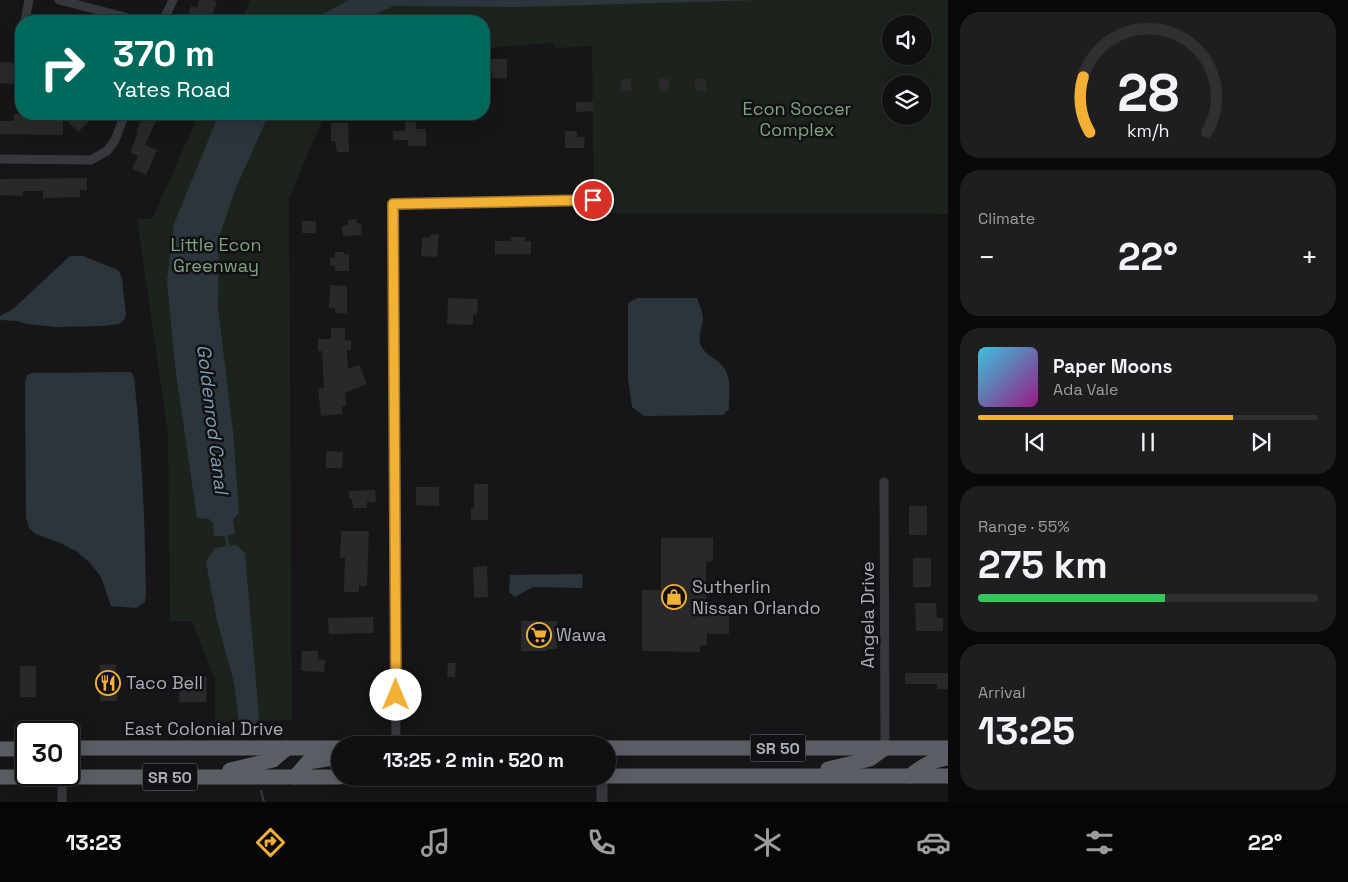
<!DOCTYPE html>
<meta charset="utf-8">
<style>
:root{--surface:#101012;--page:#1e1e20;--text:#f1f3f6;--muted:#9c9d9f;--line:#303032;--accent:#f2b134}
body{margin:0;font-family:"Space Grotesk",sans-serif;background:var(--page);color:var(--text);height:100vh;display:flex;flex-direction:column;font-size:19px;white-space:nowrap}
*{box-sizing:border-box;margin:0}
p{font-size:16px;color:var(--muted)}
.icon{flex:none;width:28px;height:28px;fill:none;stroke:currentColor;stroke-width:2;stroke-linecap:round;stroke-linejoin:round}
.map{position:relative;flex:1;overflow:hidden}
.sheet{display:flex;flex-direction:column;gap:12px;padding:12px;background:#09090a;width:400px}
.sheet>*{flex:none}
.top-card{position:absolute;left:15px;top:15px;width:475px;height:105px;border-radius:20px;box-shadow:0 5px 20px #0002,0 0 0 1px var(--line);background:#00695c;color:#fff;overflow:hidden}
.fabs{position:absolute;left:882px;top:15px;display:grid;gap:10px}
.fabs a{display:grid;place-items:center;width:50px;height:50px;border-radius:50%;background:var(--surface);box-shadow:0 5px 20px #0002,0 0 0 1px var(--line);font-size:25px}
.speed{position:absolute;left:15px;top:721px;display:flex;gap:10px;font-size:25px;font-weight:700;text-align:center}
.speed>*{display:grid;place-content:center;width:65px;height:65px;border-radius:50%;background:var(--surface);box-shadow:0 5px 20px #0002,0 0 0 1px var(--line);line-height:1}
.speed .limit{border:2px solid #111;border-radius:8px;background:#fff;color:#111}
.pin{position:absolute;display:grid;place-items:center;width:42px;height:42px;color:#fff;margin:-21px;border:2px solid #fff;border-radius:50%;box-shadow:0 1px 5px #0007}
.me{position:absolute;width:55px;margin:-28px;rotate:0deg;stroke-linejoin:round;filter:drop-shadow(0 0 4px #0008)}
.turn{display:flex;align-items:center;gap:18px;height:105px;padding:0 15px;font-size:22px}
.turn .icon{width:65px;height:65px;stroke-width:2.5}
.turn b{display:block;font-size:35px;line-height:42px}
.big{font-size:38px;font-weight:600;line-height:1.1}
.sheet .widget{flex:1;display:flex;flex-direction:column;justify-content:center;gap:8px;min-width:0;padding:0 18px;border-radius:20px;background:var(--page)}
.sheet .dial{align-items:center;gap:0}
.dial svg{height:130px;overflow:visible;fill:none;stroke:var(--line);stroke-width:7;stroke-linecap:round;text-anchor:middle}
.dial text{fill:var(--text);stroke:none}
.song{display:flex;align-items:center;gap:15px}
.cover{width:60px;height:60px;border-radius:8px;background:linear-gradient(135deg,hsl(190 70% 55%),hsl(310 70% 35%))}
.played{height:5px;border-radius:2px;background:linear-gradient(90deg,var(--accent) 75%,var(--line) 75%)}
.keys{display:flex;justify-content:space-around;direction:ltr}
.heat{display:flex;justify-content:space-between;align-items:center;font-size:28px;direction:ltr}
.charge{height:8px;border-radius:4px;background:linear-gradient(90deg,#34c759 55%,var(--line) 0)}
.trip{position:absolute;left:331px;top:736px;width:285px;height:50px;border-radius:25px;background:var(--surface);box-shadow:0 5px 20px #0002,0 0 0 1px var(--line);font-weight:600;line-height:50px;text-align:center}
.tabs{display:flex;height:80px;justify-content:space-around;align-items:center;background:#060607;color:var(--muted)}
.tabs .icon{width:35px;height:35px}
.tabs .on{color:var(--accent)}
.tabs b{font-size:22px;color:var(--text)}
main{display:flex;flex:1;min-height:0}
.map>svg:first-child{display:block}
.green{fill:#1c231d;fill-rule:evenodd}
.water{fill:#2c353c}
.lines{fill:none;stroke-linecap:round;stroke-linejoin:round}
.stream{stroke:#2c353c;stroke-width:2.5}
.building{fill:#29292c}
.minor{stroke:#37383d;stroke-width:9}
.tertiary{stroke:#37383d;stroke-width:11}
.trunk{stroke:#5b5e65;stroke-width:15}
.route-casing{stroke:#9d7322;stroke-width:12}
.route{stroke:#f2b134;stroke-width:9}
.labels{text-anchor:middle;stroke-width:5;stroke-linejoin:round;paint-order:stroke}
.shield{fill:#111113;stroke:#7b7e86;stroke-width:1}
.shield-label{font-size:16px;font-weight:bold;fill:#a8adb8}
.park-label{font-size:18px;fill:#7fa381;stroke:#111113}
.poi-label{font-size:18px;fill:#a8adb8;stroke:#111113;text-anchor:start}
.street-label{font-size:18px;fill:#a8adb8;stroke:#111113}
.water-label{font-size:19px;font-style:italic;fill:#7f9bb3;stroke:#111113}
</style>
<main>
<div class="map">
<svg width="948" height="802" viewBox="0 0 948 802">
<rect width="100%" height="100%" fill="#161618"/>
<!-- green -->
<g class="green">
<path d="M250,0H948V214L594,213L592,46L554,48V43L484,48V21H241ZM891,24H924V56H891ZM891,84H924V116H891Z"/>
<polygon points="199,114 325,114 289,198 292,720 215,722 215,679 192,621 170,621 168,434 137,219 152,219"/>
</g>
<!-- water -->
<g class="water">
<polygon points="349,0 761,0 520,7 393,6 362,21 310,21"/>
<polygon points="219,114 269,114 235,190 219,237 218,308 233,432 239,513 233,520 235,534 214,537 213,523 209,519 197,518 175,366 167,281 174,224"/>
<polygon points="70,256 83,256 118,270 122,278 126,315 124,320 119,324 102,326 55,327 27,324 18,321 0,320 0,316 13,309"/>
<path d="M638,298H697C699,304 702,310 703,317C703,326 698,334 700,343C704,356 718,358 724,368C732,379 729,396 729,409L723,415L644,416L632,407L628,379V303Z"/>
<path d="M131,372L134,377C142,450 145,522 146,594L145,602L136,608L111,606L101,577L90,563L76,551L58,542L36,534L29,528L26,517L25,382L27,375L32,373Z"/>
<polygon points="236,545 245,553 259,716 252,733 239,721 234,683 217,620 206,562 215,548"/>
<polygon points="583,574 582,588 533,587 515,597 509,592 510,575"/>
</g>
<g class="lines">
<!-- stream -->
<g class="stream">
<polyline points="226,533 228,548"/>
<polyline points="261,791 264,802"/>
</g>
</g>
<!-- building -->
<g class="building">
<polygon points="199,0 211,0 217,2 210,21 193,21 187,19 191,6 197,8"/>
<polygon points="484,59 507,59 507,78 492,78 492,74 484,74"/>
<polygon points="0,62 21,63 21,78 14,77 14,84 0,83"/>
<polygon points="659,78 669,79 669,91 659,91"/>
<rect x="621" y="79" width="10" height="12"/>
<rect x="695" y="79" width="11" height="12"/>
<polygon points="576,102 593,102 593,111 576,112"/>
<polygon points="14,114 63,116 63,135 0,134 0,121 14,121"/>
<polygon points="76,114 96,114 78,132 68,122"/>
<polygon points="144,115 156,121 145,145 157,150 146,175 132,169 138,156 130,152 138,133 136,132"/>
<polygon points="405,122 416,122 416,129 426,129 426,146 408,146 408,140 393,140 393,131 405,131"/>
<polygon points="331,123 348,123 349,152 337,152 335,141 331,141"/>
<polygon points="565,131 577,131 577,137 585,137 584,148 565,148"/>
<polygon points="87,178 87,190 80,190 80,197 43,198 43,191 23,191 23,196 0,195 0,179"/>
<polygon points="357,219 357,224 361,223 362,235 343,236 342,226 348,225 348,220"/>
<rect x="302" y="221" width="14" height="12"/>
<polygon points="432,234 439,235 437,257 421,256 422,238 429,237"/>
<polygon points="511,237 525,237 525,241 531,241 531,254 495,254 495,241 511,241"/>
<polygon points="335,252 344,252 344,254 349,254 349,271 335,271 335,266 330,266 330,258 335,258"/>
<polygon points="330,285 347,286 347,314 335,313 335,308 329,308"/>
<polygon points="448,298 478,299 477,315 473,315 473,325 447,324"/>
<polygon points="331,328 345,328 345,341 351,340 351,350 347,350 348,369 359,365 367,384 345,393 346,406 342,407 342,414 321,416 318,389 324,388 322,351 318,351 318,339 331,339"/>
<polygon points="326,451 343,452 342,468 326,468"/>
<polygon points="474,484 488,484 488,520 471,520 471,508 474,508"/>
<polygon points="416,487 439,487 439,506 416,505"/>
<polygon points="375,490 376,502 367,502 367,508 353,508 352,499 349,499 349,491"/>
<rect x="909" y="506" width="18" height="29"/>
<polygon points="341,531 369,531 367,586 359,586 359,592 344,592 345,558 340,558"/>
<polygon points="661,538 713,538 713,561 706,562 706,605 729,605 729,634 707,634 707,645 700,646 700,652 642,651 642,590 661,590"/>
<rect x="913" y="558" width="18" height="29"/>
<polygon points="487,566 488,597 474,598 473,567"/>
<polygon points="915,603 936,603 937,618 943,618 943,631 916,631"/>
<polygon points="373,617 374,633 329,634 328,618"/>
<polygon points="521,621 557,621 557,649 547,649 547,651 521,651"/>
<polygon points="302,651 318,651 318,659 325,660 324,672 301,671"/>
<polygon points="448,663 456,663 455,677 447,677"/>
<polygon points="116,664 117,701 100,701 100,665"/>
<rect x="20" y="666" width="16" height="31"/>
<polygon points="905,673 948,673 948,689 937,689 937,684 905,684"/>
<polygon points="180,677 207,677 206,702 179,702"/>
</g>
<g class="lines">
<!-- minor -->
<g class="minor">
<polyline points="59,0 140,21"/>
<polyline points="25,21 29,0"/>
<polyline points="163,21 173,0"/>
<polyline points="20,41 21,36"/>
<polyline points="0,159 91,160 107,151 115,140 125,114"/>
<polyline points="884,482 885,748"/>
<polyline points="396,745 393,204 593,200"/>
<polyline points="62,777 62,802"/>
</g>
<!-- tertiary -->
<polyline class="tertiary" points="602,802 602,778"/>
<!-- trunk -->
<g class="trunk">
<polyline points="69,748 340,748"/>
<polyline points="608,748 948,748"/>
<polyline points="0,749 26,749"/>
<polyline points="828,769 870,759 885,748"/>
<polyline points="230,770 273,760 287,748"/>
<polyline points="608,776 948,776"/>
<path d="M910,776C923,765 931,761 948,758"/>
<polyline points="0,777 340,777"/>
<polyline points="295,777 308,762 340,757"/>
</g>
</g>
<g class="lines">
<defs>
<polyline id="route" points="396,695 393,204 593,200"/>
</defs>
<!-- route casing -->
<use href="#route" class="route-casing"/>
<!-- route -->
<use href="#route" class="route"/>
</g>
<!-- icons -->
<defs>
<symbol id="shop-ring" viewBox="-11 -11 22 22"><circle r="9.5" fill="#111113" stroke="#f2b134" stroke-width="1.5"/><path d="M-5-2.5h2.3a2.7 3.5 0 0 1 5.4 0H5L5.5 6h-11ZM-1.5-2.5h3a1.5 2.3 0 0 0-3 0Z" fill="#f2b134"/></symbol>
<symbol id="supermarket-ring" viewBox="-11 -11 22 22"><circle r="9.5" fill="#111113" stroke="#f2b134" stroke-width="1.5"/><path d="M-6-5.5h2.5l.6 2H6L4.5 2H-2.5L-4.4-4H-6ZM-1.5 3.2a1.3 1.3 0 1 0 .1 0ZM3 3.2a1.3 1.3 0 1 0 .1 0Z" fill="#f2b134"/></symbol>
<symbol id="restaurant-ring" viewBox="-11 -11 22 22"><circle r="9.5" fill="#111113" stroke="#f2b134" stroke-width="1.5"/><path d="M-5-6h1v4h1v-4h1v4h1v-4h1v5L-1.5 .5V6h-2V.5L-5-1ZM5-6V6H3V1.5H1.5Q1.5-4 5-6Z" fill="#f2b134"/></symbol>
</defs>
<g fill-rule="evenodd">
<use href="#shop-ring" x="660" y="583" width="28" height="28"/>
<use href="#supermarket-ring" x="525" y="621" width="28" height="28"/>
<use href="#restaurant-ring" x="94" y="669" width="28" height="28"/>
</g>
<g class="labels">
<!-- shield labels -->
<g class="shield">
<rect x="750.5" y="734.5" width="55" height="27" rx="4"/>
<rect x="142.5" y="763.5" width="55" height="27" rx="4"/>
</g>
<g class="shield-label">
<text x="778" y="754">SR 50</text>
<text x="170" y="783">SR 50</text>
</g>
<!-- park labels -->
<g class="park-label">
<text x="797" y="115">Econ Soccer<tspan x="797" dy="21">Complex</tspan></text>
<text x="216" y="251">Little Econ<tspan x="216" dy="21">Greenway</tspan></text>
</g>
<!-- poi labels -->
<g class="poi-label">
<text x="692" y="593">Sutherlin<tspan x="692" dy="21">Nissan Orlando</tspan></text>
<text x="556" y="641">Wawa</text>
<text x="126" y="689">Taco Bell</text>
</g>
<!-- street labels -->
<g class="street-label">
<text transform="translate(868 615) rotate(-90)" y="6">Angela Drive</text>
<text x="204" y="735">East Colonial Drive</text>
</g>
<!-- water labels -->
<g class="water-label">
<text transform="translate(213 419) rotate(83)" y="7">Goldenrod Canal</text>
</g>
</g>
</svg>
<div class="fabs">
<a><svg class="icon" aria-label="sound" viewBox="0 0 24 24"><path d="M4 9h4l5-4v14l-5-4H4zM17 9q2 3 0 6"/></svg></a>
<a><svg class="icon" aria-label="layers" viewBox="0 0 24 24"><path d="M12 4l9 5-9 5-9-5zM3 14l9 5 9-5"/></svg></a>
</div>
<div class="speed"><div class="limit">30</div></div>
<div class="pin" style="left:593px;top:200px;background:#d93025"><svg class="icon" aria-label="arrive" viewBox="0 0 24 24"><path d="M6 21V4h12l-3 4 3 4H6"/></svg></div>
<svg class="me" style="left:396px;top:695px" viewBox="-20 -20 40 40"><circle r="19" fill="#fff"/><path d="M0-13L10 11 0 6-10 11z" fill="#f2b134"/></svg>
<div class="trip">13:25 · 2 min · 520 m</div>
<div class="top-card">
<div class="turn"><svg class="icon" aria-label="right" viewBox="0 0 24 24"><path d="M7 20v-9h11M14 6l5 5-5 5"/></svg><div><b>370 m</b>Yates Road</div></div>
</div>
</div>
<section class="sheet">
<div class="widget dial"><svg viewBox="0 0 100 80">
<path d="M14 69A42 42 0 1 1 86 69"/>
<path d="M14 69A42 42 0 0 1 10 35" stroke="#f2b134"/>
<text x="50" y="56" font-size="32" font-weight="700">28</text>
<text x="50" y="72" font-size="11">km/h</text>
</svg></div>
<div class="widget"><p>Climate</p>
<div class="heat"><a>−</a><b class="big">22°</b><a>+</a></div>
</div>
<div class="widget">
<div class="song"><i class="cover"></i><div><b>Paper Moons</b><p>Ada Vale</p></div></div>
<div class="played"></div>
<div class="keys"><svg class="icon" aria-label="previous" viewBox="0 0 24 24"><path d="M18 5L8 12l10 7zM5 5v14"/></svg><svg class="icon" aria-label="pause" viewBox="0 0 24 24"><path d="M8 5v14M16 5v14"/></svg><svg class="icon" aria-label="next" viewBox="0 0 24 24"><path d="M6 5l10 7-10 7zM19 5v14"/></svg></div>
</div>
<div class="widget"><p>Range · 55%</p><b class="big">275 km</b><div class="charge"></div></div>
<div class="widget"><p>Arrival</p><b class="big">13:25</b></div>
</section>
</main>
<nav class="tabs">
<b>13:23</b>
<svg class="icon on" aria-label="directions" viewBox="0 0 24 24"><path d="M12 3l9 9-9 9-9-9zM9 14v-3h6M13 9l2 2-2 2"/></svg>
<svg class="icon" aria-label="music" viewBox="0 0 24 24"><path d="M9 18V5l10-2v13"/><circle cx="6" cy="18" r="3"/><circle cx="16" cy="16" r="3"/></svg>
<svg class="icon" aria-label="phone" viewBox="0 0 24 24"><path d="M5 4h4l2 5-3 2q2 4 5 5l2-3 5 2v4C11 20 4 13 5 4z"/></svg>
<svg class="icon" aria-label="climate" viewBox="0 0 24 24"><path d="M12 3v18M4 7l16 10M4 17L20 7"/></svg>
<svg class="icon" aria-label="car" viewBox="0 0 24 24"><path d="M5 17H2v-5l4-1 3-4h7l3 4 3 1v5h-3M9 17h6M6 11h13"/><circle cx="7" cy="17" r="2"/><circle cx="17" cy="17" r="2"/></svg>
<svg class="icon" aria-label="filters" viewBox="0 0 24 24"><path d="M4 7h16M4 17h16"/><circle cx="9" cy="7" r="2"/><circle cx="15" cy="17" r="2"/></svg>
<b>22°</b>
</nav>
